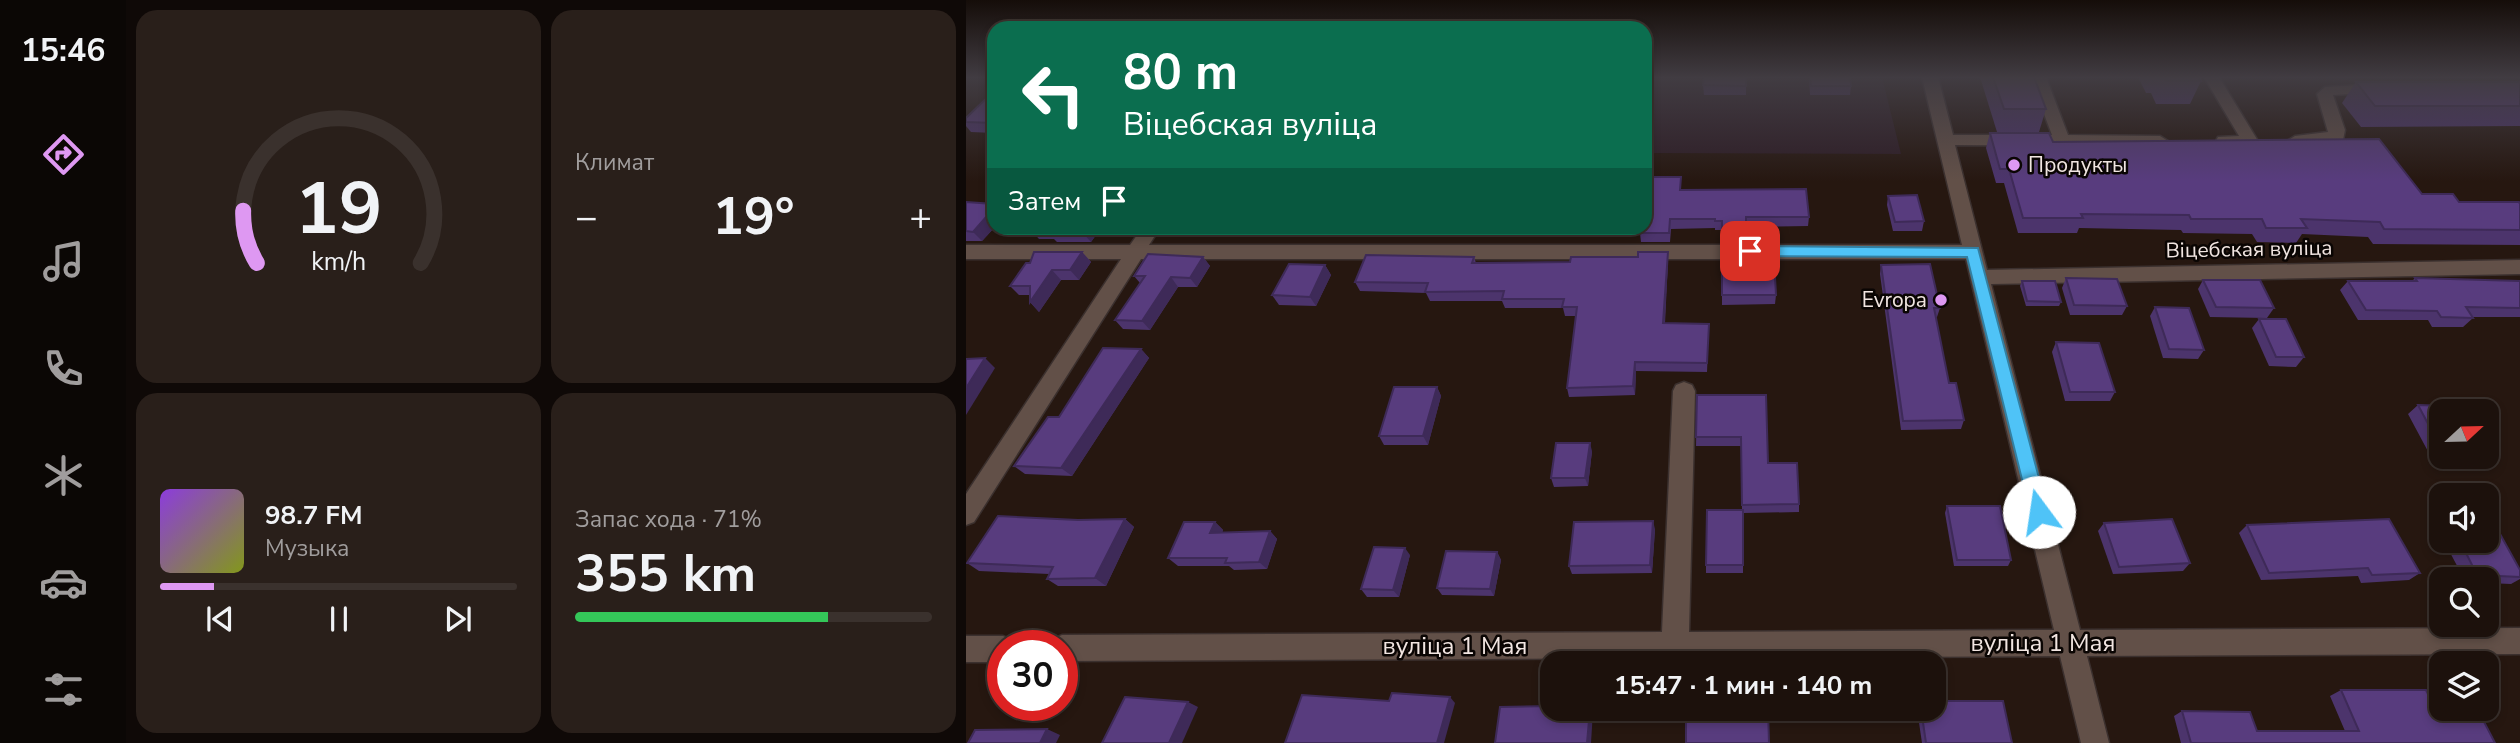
<!DOCTYPE html>
<html lang="ru">
<meta charset="utf-8">
<style>
:root{--surface:#1c110c;--page:#291f1a;--text:#f1f3f6;--muted:#a09d9d;--line:#3a312d;--accent:#de98f2}
body{margin:0;font-family:"Nunito Sans",sans-serif;background:var(--page);color:var(--text);height:100vh;display:flex;flex-direction:column;font-size:26px;white-space:nowrap}
*{box-sizing:border-box;margin:0}
p{font-size:23px;color:var(--muted)}
.icon{flex:none;width:38px;height:38px;fill:none;stroke:currentColor;stroke-width:2;stroke-linecap:round;stroke-linejoin:round}
.map{position:relative;flex:1;overflow:hidden}
.sheet{display:flex;flex-direction:column;gap:10px;padding:10px;background:#0f0907;width:840px}
.sheet>*{flex:none}
.hud{position:absolute;left:21px;top:21px;width:665px;height:214px;border-radius:21px;box-shadow:0 4px 10px #0003,0 0 0 2px var(--line);background:#0b6e4f;color:#fff;overflow:hidden}
.needle{width:46px;rotate:68deg}
.tools{position:absolute;left:1463px;top:399px;display:grid;gap:14px}
.tools a{display:grid;place-items:center;width:70px;height:70px;border-radius:14px;background:var(--surface);box-shadow:0 4px 10px #0003,0 0 0 2px var(--line);font-size:35px}
.speed{position:absolute;left:21px;top:630px;display:flex;gap:14px;font-size:35px;font-weight:700;text-align:center}
.speed>*{display:grid;place-content:center;width:91px;height:91px;border-radius:50%;background:var(--surface);box-shadow:0 4px 10px #0003,0 0 0 2px var(--line);line-height:1}
.speed .limit{border:10px solid #d22;background:#fff;color:#111}
.pin{position:absolute;display:grid;place-items:center;width:60px;height:60px;color:#fff;margin:-30px;border-radius:14px;box-shadow:0 4px 10px #0006}
.me{position:absolute;width:77px;margin:-38px;rotate:346deg;stroke-linejoin:round;filter:drop-shadow(0 0 5px #0008)}
.turn{display:flex;align-items:center;gap:24px;height:147px;padding:0 21px;font-size:32px}
.turn .icon{width:91px;height:91px;stroke-width:2.5}
.turn b{display:block;font-size:49px;line-height:60px}
.then{display:flex;align-items:center;height:66px;padding:0 21px;background:#0003;gap:14px;font-size:26px}
.big{font-size:52px;font-weight:700;line-height:1.1}
.sheet .tile{flex:1;display:flex;flex-direction:column;justify-content:center;gap:10px;min-width:0;padding:0 24px;border-radius:21px;background:var(--page)}
.sheet .dial{align-items:center;gap:0}
.dial svg{height:182px;overflow:visible;fill:none;stroke:var(--line);stroke-width:7;stroke-linecap:round;text-anchor:middle}
.dial text{fill:var(--text);stroke:none}
.song{display:flex;align-items:center;gap:21px}
.cover{width:84px;height:84px;border-radius:10px;background:linear-gradient(135deg,hsl(270 70% 55%),hsl(70 70% 35%))}
.played{height:7px;border-radius:4px;background:linear-gradient(90deg,var(--accent) 15%,var(--line) 15%)}
.keys{display:flex;justify-content:space-around;direction:ltr}
.heat{display:flex;justify-content:space-between;align-items:center;font-size:38px;direction:ltr}
.charge{height:10px;border-radius:5px;background:linear-gradient(90deg,#34c759 71%,var(--line) 0)}
.sheet .tiles{flex:1;display:grid;gap:10px;grid-template-columns:repeat(2,1fr)}
.trip{position:absolute;left:574px;top:651px;width:406px;height:70px;border-radius:21px;background:var(--surface);box-shadow:0 4px 10px #0003,0 0 0 2px var(--line);font-weight:700;line-height:70px;text-align:center}
main{display:flex;flex:1;min-height:0}
.tab-bar{display:flex;flex-direction:column;width:126px;justify-content:space-around;align-items:center;background:#0b0705;color:var(--muted)}
.tab-bar .icon{width:49px;height:49px}
.tab-bar .active{color:var(--accent)}
.tab-bar b{font-size:32px;color:var(--text)}
.map>svg:first-child{display:block}
.education{fill:#2d1c25}
.lines{fill:none;stroke-linecap:round;stroke-linejoin:round}
.minor-casing{stroke:#3b302e;stroke-width:3}
.minor{fill:#625048;fill-rule:evenodd}
.wall{fill:#4c346c}
.shaded-wall{fill:#3e2a58}
.building{fill:#583c7e;stroke:#3e2a58;stroke-width:2}
.route{fill:#4fc3f7;stroke:#337fa1;stroke-width:2}
.poi-dot{fill:#de98f2;stroke:#0a0503;stroke-width:2.5}
.labels{text-anchor:middle;stroke-width:5;stroke-linejoin:round;paint-order:stroke}
.poi-label{font-size:21px;fill:#f1e5e1;stroke:#0a0503;text-anchor:start}
.street-label{font-size:21px;fill:#f1e5e1;stroke:#0a0503}
.near-street-label{font-size:24px;fill:#f1e5e1;stroke:#0a0503}
</style>
<main>
<nav class="tab-bar">
<b>15:46</b>
<svg class="icon active" aria-label="directions" viewBox="0 0 24 24"><path d="M12 3l9 9-9 9-9-9zM9 14v-3h6M13 9l2 2-2 2"/></svg>
<svg class="icon" aria-label="music" viewBox="0 0 24 24"><path d="M9 18V5l10-2v13"/><circle cx="6" cy="18" r="3"/><circle cx="16" cy="16" r="3"/></svg>
<svg class="icon" aria-label="phone" viewBox="0 0 24 24"><path d="M5 4h4l2 5-3 2q2 4 5 5l2-3 5 2v4C11 20 4 13 5 4z"/></svg>
<svg class="icon" aria-label="climate" viewBox="0 0 24 24"><path d="M12 3v18M4 7l16 10M4 17L20 7"/></svg>
<svg class="icon" aria-label="car" viewBox="0 0 24 24"><path d="M5 17H2v-5l4-1 3-4h7l3 4 3 1v5h-3M9 17h6M6 11h13"/><circle cx="7" cy="17" r="2"/><circle cx="17" cy="17" r="2"/></svg>
<svg class="icon" aria-label="filters" viewBox="0 0 24 24"><path d="M4 7h16M4 17h16"/><circle cx="9" cy="7" r="2"/><circle cx="15" cy="17" r="2"/></svg>
</nav>
<section class="sheet">
<div class="tiles">
<div class="tile dial"><svg viewBox="0 0 100 80">
<path d="M14 69A42 42 0 1 1 86 69"/>
<path d="M14 69A42 42 0 0 1 8 46" stroke="#de98f2"/>
<text x="50" y="56" font-size="32" font-weight="700">19</text>
<text x="50" y="72" font-size="11">km/h</text>
</svg></div>
<div class="tile"><p>Климат</p>
<div class="heat"><a>−</a><b class="big">19°</b><a>+</a></div>
</div>
<div class="tile">
<div class="song"><i class="cover"></i><div><b>98.7 FM</b><p>Музыка</p></div></div>
<div class="played"></div>
<div class="keys"><svg class="icon" aria-label="previous" viewBox="0 0 24 24"><path d="M18 5L8 12l10 7zM5 5v14"/></svg><svg class="icon" aria-label="pause" viewBox="0 0 24 24"><path d="M8 5v14M16 5v14"/></svg><svg class="icon" aria-label="next" viewBox="0 0 24 24"><path d="M6 5l10 7-10 7zM19 5v14"/></svg></div>
</div>
<div class="tile"><p>Запас хода · 71%</p><b class="big">355 km</b><div class="charge"></div></div>
</div>
</section>
<div class="map">
<svg width="1554" height="743" viewBox="0 0 1554 743">
<rect width="100%" height="100%" fill="#261710"/>
<!-- education -->
<polygon class="education" points="679,77 916,77 935,154 679,153"/>
<g class="lines">
<defs>
<g id="minor">
<polygon points="956,77 972,77 987,135 1086,135 1064,77 1080,77 1102,135 1194,136 1202,141 1194,146 989,145 1021,270 1554,260 1554,274 1025,284 1114,630 1554,628 1554,654 1121,656 1143,743 1115,743 1094,656 96,661 96,646 84,646 87,639 96,635 696,632 707,391 710,385 718,382 726,385 729,391 723,632 1088,630 1000,259 175,259 8,522 0,525 0,494 155,259 0,259 0,245 164,245 176,228 194,228 183,245 996,245"/>
<polygon points="1238,77 1253,77 1292,141 1290,145 1252,145 1250,141 1252,137 1273,136"/>
<polygon points="1412,84 1420,89 1417,92 1367,95 1379,130 1377,140 1329,146 1321,141 1329,136 1362,132 1351,94 1359,87"/>
<polygon points="0,636 37,636 46,640 49,646 37,646 37,662 0,662"/>
</g>
</defs>
<!-- minor casing -->
<use href="#minor" class="minor-casing"/>
<!-- minor -->
<use href="#minor" class="minor"/>
</g>
<!-- wall -->
<g class="wall">
<polygon points="780,77 780,95 738,95 737,85"/>
<polygon points="843,77 884,77 885,86 884,95 844,95"/>
<polygon points="1014,77 1068,77 1080,109 1073,132 1031,132"/>
<polygon points="1172,77 1233,77 1235,81 1224,104 1190,104 1185,93 1180,93"/>
<polygon points="1390,82 1554,82 1554,126 1395,127 1376,103"/>
<polygon points="28,91 28,133 5,132 0,126 0,118"/>
<polygon points="1024,133 1456,194 1493,202 1554,204 1554,245 1407,244 1402,237 1336,234 1330,243 1291,242 1286,234 1217,233 1215,230 1113,228 1111,233 1052,233 1038,183 1030,183 1020,148"/>
<polygon points="715,190 843,217 842,226 780,227 780,242 756,242 756,230 749,230 749,228 705,229 704,242 675,242 674,233"/>
<polygon points="922,196 958,221 956,231 927,231 921,205"/>
<polygon points="0,202 28,204 28,228 16,241 0,241"/>
<polygon points="65,228 135,228 125,242 91,242 88,239 73,239 64,229"/>
<polygon points="517,228 583,228 582,229 547,229"/>
<polygon points="116,252 125,262 113,280 95,280 73,312 64,302 64,295 53,295 44,286"/>
<polygon points="702,252 702,262 699,323 743,324 741,372 670,371 669,395 603,397 601,388 610,316 599,316 597,308 539,308 536,301 464,301 460,293 394,291 389,282 508,257 510,263 604,262 672,257"/>
<polygon points="756,252 781,259 810,295 809,304 756,305"/>
<polygon points="237,257 244,266 231,287 212,287 184,330 157,329 149,320 174,283 168,276"/>
<polygon points="359,265 365,275 350,306 313,305 306,295"/>
<polygon points="915,265 974,308 971,317 970,317 983,383 998,420 995,429 935,430 914,274"/>
<polygon points="1100,278 1161,306 1156,315 1104,315 1096,288"/>
<polygon points="1449,278 1554,281 1554,317 1506,317 1507,318 1497,327 1466,327 1462,320 1392,320 1374,290 1382,281 1446,281"/>
<polygon points="1237,280 1308,308 1301,318 1244,317 1232,289"/>
<polygon points="1056,281 1095,302 1093,306 1060,306 1054,286"/>
<polygon points="1189,307 1238,350 1232,359 1197,358 1184,316"/>
<polygon points="1293,319 1338,357 1330,367 1303,366 1286,328"/>
<polygon points="1090,342 1149,392 1144,401 1099,401 1086,352"/>
<polygon points="175,349 183,358 106,476 59,474 48,466 93,417"/>
<polygon points="471,387 475,396 462,445 418,445 413,436"/>
<polygon points="731,395 802,463 833,504 833,512 777,513 777,573 740,573 740,565 776,510 775,446 730,446"/>
<polygon points="1452,405 1475,411 1475,457 1496,457 1494,458 1465,457 1442,414"/>
<polygon points="626,451 622,486 588,487 585,478"/>
<polygon points="981,506 1045,560 1042,566 988,566 979,513"/>
<polygon points="159,519 168,527 140,586 92,586 81,579 83,574 13,571 1,563 112,520"/>
<polygon points="249,522 257,530 256,533 304,531 311,539 301,569 268,570 263,566 212,566 202,558"/>
<polygon points="1138,523 1224,563 1217,571 1147,574 1132,531"/>
<polygon points="1281,525 1454,573 1443,580 1395,583 1392,576 1295,580 1273,533"/>
<polygon points="689,529 686,573 606,574 603,566"/>
<polygon points="1478,541 1521,541 1554,570 1554,579 1545,584 1521,583 1521,579 1498,579"/>
<polygon points="531,552 535,560 528,596 476,595 471,588"/>
<polygon points="444,555 433,597 401,597 395,589"/>
<polygon points="1375,690 1472,714 1529,743 1215,743 1208,716 1216,711 1291,731 1379,731 1364,696"/>
<polygon points="951,709 968,709 1046,743 956,743"/>
</g>
<!-- shaded-wall -->
<g class="shaded-wall">
<polygon points="28,208 28,228 16,241 7,232"/>
<polygon points="121,228 135,228 125,242 117,233"/>
<polygon points="116,252 125,262 113,280 104,270"/>
<polygon points="702,252 702,262 698,333 697,323"/>
<polygon points="237,257 244,266 231,287 224,278"/>
<polygon points="359,265 365,275 350,306 344,297"/>
<polygon points="86,270 95,280 73,312 64,302"/>
<polygon points="205,277 212,287 184,330 176,321"/>
<polygon points="175,349 183,358 106,476 95,468"/>
<polygon points="19,358 29,368 0,415 0,388"/>
<polygon points="669,362 670,371 669,395 667,386"/>
<polygon points="471,387 475,396 462,445 457,436"/>
<polygon points="624,443 626,451 622,486 619,478"/>
<polygon points="159,519 168,527 140,586 129,578"/>
<polygon points="687,521 689,529 686,573 684,565"/>
<polygon points="249,522 257,530 253,541 244,533"/>
<polygon points="304,531 311,539 301,569 293,562"/>
<polygon points="439,548 444,555 433,597 427,590"/>
<polygon points="531,552 535,560 528,596 524,589"/>
<polygon points="484,697 489,703 478,743 471,743"/>
<polygon points="222,702 232,707 216,743 203,743"/>
<polygon points="624,709 626,709 627,711 625,743 621,743"/>
<polygon points="81,729 94,735 90,743 74,743"/>
</g>
<!-- building -->
<g class="building">
<polygon points="738,77 780,77 780,86 737,85"/>
<polygon points="844,77 884,77 885,86 845,86"/>
<polygon points="1027,77 1068,77 1080,109 1038,109"/>
<polygon points="1198,77 1233,77 1235,81 1200,81"/>
<polygon points="1390,82 1554,82 1554,106 1409,106"/>
<polygon points="28,91 28,123 0,122 0,118"/>
<polygon points="1024,133 1083,133 1087,142 1413,139 1456,194 1487,194 1493,202 1553,202 1554,204 1554,230 1418,229 1414,222 1335,219 1341,228 1300,228 1296,219 1225,219 1223,215 1115,214 1117,218 1057,218 1043,169 1034,169"/>
<polygon points="680,177 715,177 714,190 840,189 843,217 780,217 780,233 756,233 756,221 749,221 749,219 704,219 703,233 674,233 675,228 679,228"/>
<polygon points="951,195 958,221 929,222 922,196"/>
<polygon points="0,202 28,204 28,208 7,232 0,231"/>
<polygon points="65,228 121,228 117,233 82,233 85,229 64,229"/>
<polygon points="68,252 116,252 104,270 86,270 64,302 64,286 44,286 60,263 64,263"/>
<polygon points="672,252 702,252 697,323 743,324 741,363 669,362 667,386 601,388 611,307 596,307 598,299 536,299 538,291 459,292 462,283 389,282 400,255 508,257 506,263 604,262 605,257 672,257"/>
<polygon points="756,252 780,252 781,259 808,259 810,295 756,295"/>
<polygon points="182,254 237,257 224,278 205,277 176,321 149,320 179,276 168,276"/>
<polygon points="323,264 359,265 344,297 306,295"/>
<polygon points="964,264 974,308 968,308 983,383 990,383 998,420 937,421 915,265"/>
<polygon points="1100,278 1151,279 1161,306 1108,305"/>
<polygon points="1449,278 1554,281 1554,308 1500,307 1507,318 1475,317 1471,311 1400,310 1382,281 1451,281"/>
<polygon points="1237,280 1294,280 1308,308 1250,307"/>
<polygon points="1056,281 1089,281 1095,302 1061,301"/>
<polygon points="1189,307 1223,308 1238,350 1203,349"/>
<polygon points="1293,319 1320,319 1338,357 1310,357"/>
<polygon points="1090,342 1133,343 1149,392 1104,392"/>
<polygon points="137,348 175,349 95,468 48,466 82,417 93,417"/>
<polygon points="19,358 0,388 0,359"/>
<polygon points="428,387 471,387 457,436 413,436"/>
<polygon points="731,395 800,395 802,463 831,463 833,504 776,505 775,437 730,437"/>
<polygon points="1452,405 1481,406 1483,411 1475,411 1475,448"/>
<polygon points="590,443 624,443 619,478 585,478"/>
<polygon points="981,506 1034,506 1045,560 991,560"/>
<polygon points="741,510 777,510 777,565 740,565"/>
<polygon points="32,516 112,520 159,519 129,578 81,579 87,567 1,563"/>
<polygon points="1206,519 1224,563 1153,567 1138,523"/>
<polygon points="1423,519 1454,573 1406,575 1402,568 1303,573 1281,525"/>
<polygon points="687,521 684,565 603,566 608,522"/>
<polygon points="218,522 249,522 244,533 304,531 293,562 259,563 261,558 202,558"/>
<polygon points="1521,533 1534,534 1554,570 1554,577 1511,575 1494,541 1521,541"/>
<polygon points="408,547 439,548 427,590 395,589"/>
<polygon points="480,551 531,552 524,589 471,588"/>
<polygon points="1375,690 1460,690 1472,714 1514,714 1529,743 1225,743 1216,711 1284,712 1291,731 1393,731"/>
<polygon points="426,693 484,697 471,743 319,743 336,695 423,701"/>
<polygon points="159,697 222,702 203,743 136,743"/>
<polygon points="968,701 1037,701 1046,743 960,743 955,709 968,709"/>
<polygon points="586,706 586,709 624,709 621,743 529,743 534,707"/>
<polygon points="720,709 802,709 803,743 720,743"/>
<polygon points="81,729 74,743 2,743 9,730"/>
</g>
<!-- sky -->
<linearGradient id="sky" x2="0" y2="1"><stop stop-color="#150d09"/><stop offset="0.43" stop-color="#413c42"/><stop offset="1" stop-color="#413c42" stop-opacity="0"/></linearGradient>
<rect width="1554" height="181" fill="url(#sky)"/>
<!-- route -->
<polygon class="route" points="784,246 1012,248 1082,512 1079,518 1073,520 1066,518 1064,512 1001,257 784,256 777,251"/>
<!-- markers -->
<g class="poi-dot">
<circle cx="1048" cy="165" r="7"/>
<circle cx="975" cy="300" r="7"/>
</g>
<g class="labels">
<!-- poi labels -->
<g class="poi-label">
<text x="1062" y="172">Продукты</text>
<text x="961" y="307" text-anchor="end">Evropa</text>
</g>
<!-- street labels -->
<g class="street-label">
<text transform="translate(1283 249) rotate(-1)" y="7">Віцебская вуліца</text>
</g>
<!-- near-street labels -->
<g class="near-street-label">
<text x="1077" y="651">вуліца 1 Мая</text>
<text x="489" y="654">вуліца 1 Мая</text>
</g>
</g>
</svg>
<div class="tools">
<a><svg class="needle" viewBox="-14 -14 28 28"><path d="M0-13l5 13h-10z" fill="#e53935"/><path d="M0 13l5-13h-10z" fill="#a09d9d"/></svg></a>
<a><svg class="icon" aria-label="sound" viewBox="0 0 24 24"><path d="M4 9h4l5-4v14l-5-4H4zM17 9q2 3 0 6"/></svg></a>
<a><svg class="icon" aria-label="search" viewBox="0 0 24 24"><circle cx="10" cy="10" r="6"/><path d="M15 15l6 6"/></svg></a>
<a><svg class="icon" aria-label="layers" viewBox="0 0 24 24"><path d="M12 4l9 5-9 5-9-5zM3 14l9 5 9-5"/></svg></a>
</div>
<div class="speed"><div class="limit">30</div></div>
<div class="pin" style="left:784px;top:251px;background:#d93025"><svg class="icon" aria-label="arrive" viewBox="0 0 24 24"><path d="M6 21V4h12l-3 4 3 4H6"/></svg></div>
<svg class="me" style="left:1073px;top:512px" viewBox="-20 -20 40 40"><circle r="19" fill="#fff"/><path d="M0-13L10 11 0 6-10 11z" fill="#4fc3f7"/></svg>
<div class="trip">15:47 · 1 мин · 140 m</div>
<div class="hud">
<div class="turn"><svg class="icon" aria-label="left" viewBox="0 0 24 24"><path d="M17 20v-9H6M10 6l-5 5 5 5"/></svg><div><b>80 m</b>Віцебская вуліца</div></div>
<div class="then">Затем<svg class="icon" aria-label="arrive" viewBox="0 0 24 24"><path d="M6 21V4h12l-3 4 3 4H6"/></svg></div>
</div>
</div>
</main>
